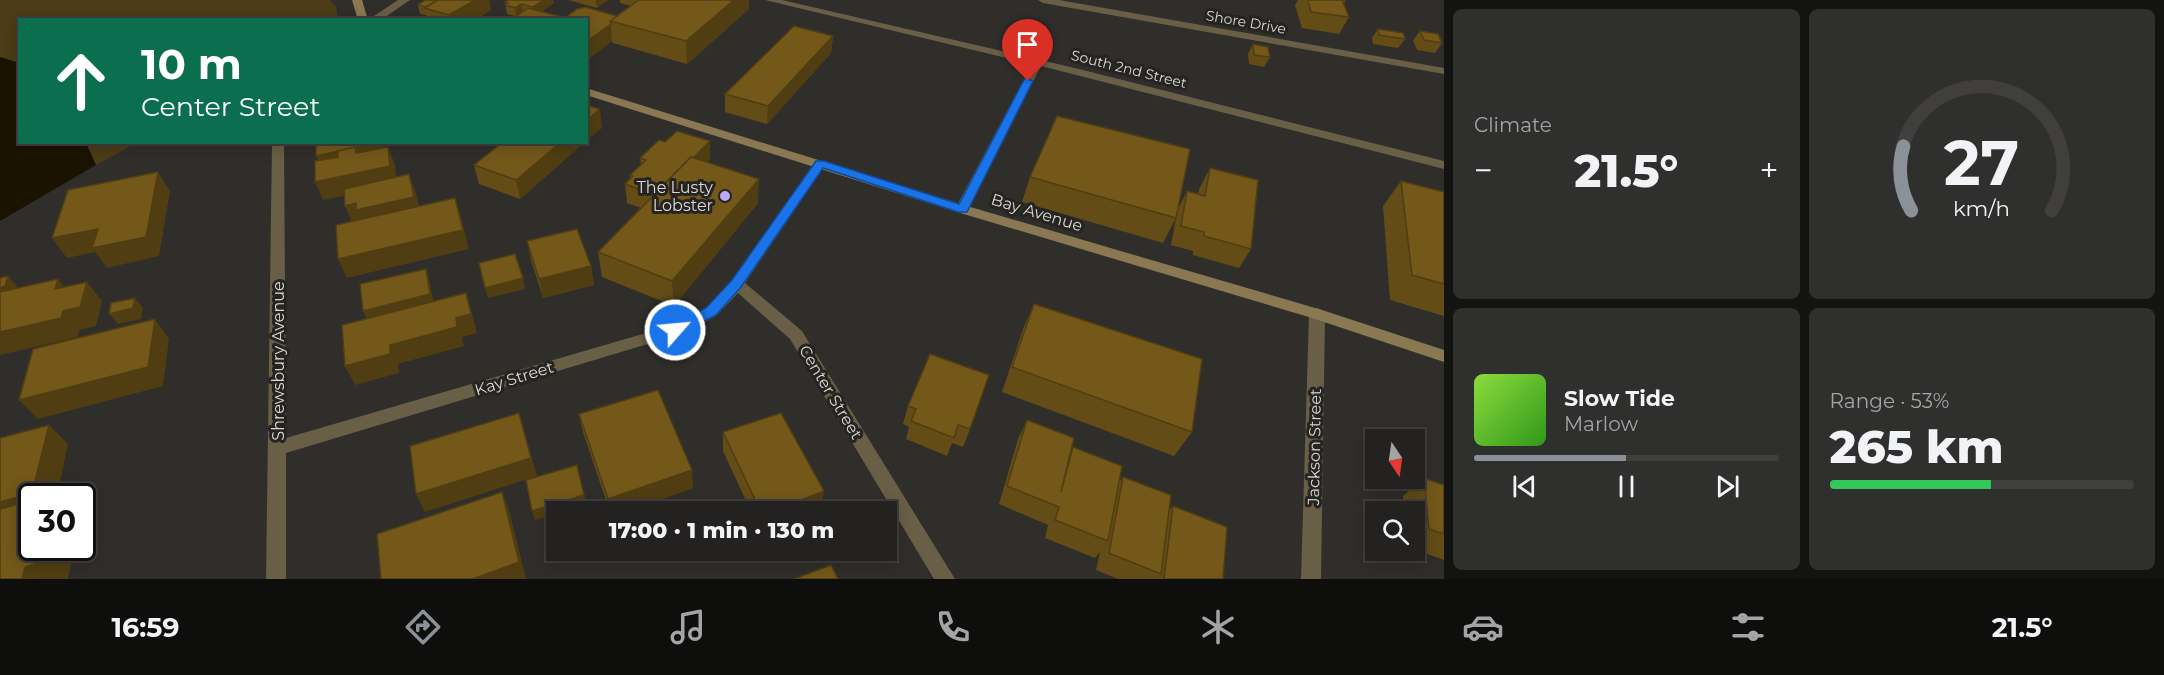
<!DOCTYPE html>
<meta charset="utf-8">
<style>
:root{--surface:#232220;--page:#2f2f2d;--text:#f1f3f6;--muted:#a3a4a5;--line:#403f3e;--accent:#8c9099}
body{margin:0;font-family:Montserrat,sans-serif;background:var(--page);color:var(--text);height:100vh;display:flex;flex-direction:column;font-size:22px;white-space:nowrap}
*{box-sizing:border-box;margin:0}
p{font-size:20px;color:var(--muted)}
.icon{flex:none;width:33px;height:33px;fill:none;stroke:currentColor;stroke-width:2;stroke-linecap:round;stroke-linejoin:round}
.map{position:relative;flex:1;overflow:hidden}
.details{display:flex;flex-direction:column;gap:9px;padding:9px;background:#131312;width:720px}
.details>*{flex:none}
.hud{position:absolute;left:18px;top:18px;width:570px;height:126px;border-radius:0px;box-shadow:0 3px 15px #0003,0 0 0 2px var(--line);background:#0b6e4f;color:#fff;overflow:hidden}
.needle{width:39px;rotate:167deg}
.tools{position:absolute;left:1365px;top:429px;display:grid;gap:12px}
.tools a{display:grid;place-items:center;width:60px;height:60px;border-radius:0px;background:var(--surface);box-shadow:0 3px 15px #0003,0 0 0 2px var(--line);font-size:30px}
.speed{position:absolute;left:18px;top:483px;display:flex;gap:12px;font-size:30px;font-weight:700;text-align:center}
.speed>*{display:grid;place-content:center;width:78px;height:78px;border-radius:50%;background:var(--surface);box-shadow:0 3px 15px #0003,0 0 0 2px var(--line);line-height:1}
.speed .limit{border:3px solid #111;border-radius:9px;background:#fff;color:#111}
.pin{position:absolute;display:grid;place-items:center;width:51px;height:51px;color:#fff;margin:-62px -26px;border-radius:50% 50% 50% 0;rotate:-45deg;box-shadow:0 0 6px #0007}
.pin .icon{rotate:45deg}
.me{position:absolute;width:66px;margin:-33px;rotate:63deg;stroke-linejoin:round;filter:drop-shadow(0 0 4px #0008)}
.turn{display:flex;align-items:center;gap:21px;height:126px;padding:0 24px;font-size:27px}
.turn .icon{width:78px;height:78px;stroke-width:2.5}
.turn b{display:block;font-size:42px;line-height:51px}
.big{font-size:45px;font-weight:800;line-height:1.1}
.details .widget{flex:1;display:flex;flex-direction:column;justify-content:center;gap:9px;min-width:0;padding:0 21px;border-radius:9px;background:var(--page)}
.details .dial{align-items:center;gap:0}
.dial svg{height:156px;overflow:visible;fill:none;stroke:var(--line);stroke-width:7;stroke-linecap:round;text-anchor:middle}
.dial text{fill:var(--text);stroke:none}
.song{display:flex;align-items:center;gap:18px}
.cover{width:72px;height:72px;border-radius:9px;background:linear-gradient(135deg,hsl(90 70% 55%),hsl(110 70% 35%))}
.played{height:6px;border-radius:3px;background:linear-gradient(90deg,var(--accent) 50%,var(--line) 50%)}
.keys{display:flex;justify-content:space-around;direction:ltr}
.heat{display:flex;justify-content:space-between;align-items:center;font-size:33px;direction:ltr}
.charge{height:9px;border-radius:4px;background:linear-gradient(90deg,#34c759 53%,var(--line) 0)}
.details .tiles{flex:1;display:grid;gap:9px;grid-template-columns:repeat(2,1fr)}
.trip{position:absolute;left:546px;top:501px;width:351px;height:60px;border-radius:0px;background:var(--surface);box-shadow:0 3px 15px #0003,0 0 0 2px var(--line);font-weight:800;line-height:60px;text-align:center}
.tab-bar{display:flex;height:96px;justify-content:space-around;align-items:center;background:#0e0e0d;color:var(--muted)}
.tab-bar .icon{width:42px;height:42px}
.tab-bar .selected{color:var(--accent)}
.tab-bar b{font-size:27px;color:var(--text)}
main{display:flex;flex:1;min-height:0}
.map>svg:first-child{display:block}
.green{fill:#4c3c17}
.water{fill:#1b1302}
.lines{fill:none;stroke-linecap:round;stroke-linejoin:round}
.street{fill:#695e46;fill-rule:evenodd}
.secondary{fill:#8a7852;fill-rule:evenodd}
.wall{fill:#634c16}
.shaded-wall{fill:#503e12}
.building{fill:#73581a;stroke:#503e12;stroke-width:1.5}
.route{fill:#1a73e8;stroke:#114b97;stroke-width:1.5}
.poi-dot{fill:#bbaaf6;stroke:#252421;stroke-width:2}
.labels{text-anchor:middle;stroke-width:6;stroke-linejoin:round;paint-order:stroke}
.far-street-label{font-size:14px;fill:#d9d8d6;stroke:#252421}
.poi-label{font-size:16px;fill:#d9d8d6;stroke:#252421;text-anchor:end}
.street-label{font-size:16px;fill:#d9d8d6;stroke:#252421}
</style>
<main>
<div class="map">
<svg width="1444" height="579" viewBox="0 0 1444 579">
<rect width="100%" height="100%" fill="#2f2e2b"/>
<!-- green -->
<g class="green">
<polygon points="0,0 330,0 336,6 338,19 20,20 19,63 0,57"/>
<polygon points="86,143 136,143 96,165"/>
</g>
<!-- water -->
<polygon class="water" points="0,57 19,63 20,142 86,143 96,165 0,221"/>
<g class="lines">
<!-- street -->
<g class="street">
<polygon points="398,0 410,0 381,20 368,20"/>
<polygon points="765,0 782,0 1079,69 1444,161 1444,169 1041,66 969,209 962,213 955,209 1032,64"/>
<polygon points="1038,0 1059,0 1444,68 1444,74 1043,3"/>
<polygon points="272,142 284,142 286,438 670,326 706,308 732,280 816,161 824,161 826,164 745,283 802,331 955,579 934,579 790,339 738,293 716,316 681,334 286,453 286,579 266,579"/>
<polygon points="1317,308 1322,310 1325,314 1321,579 1301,579 1309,314 1312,310"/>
</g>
<!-- secondary -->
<g class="secondary">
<polygon points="352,0 362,0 368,20 358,20"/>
<polygon points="586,88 967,206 1322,310 1444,350 1444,362 1312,318 957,212 586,95"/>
</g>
</g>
<!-- wall -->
<g class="wall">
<polygon points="425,0 489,0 491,10 475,20 427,20 426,15 420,14 418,5"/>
<polygon points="568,0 608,0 597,8"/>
<polygon points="620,0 749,0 749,9 687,64 613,43 612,41 586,20 617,16 631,6 620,3"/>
<polygon points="1298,0 1345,0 1345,1 1344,4 1349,17 1339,34 1302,28 1295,5"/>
<polygon points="505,2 554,3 541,12 559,16 559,20 511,20 515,16 507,14"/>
<polygon points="1378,29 1405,39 1398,48 1373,44 1372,38"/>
<polygon points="1420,31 1442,43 1435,53 1417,50 1413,40"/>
<polygon points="833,36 831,53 767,124 725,112 725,94"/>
<polygon points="1253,44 1270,57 1264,67 1249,64 1248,54"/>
<polygon points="710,141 710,159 707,162 758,203 674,306 602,277 598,252 641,208 627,203 625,184 630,178 630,175 641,165 640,158 665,142"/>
<polygon points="503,142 585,142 520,199 479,184 474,165"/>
<polygon points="1210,168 1251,249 1239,268 1193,255 1193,251 1171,245 1176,218 1163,243 1022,202 1030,177 1178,209 1187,191 1198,194 1200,187"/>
<polygon points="1401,181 1444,192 1444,316 1390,300 1383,206"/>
<polygon points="527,241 591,266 594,285 543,298 531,260"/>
<polygon points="1034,304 1192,432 1174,456 1002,392 1023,329"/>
<polygon points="908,406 970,429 963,447 952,443 947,456 906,439 909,427 903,424"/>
<polygon points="579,414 693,488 626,512 610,512 583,432"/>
<polygon points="1027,420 1070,453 1073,447 1119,482 1123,477 1169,511 1173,506 1223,579 1118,579 1096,570 1100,552 1095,558 1045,538 1048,525 999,504 1018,439"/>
<polygon points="723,432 821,509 815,512 751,512 723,451"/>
<polygon points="1424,478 1444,485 1444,560 1414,549 1414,512 1404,512 1403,496"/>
</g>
<!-- shaded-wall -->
<g class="shaded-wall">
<polygon points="475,0 489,0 491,10 475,20 450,20 449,15"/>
<polygon points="544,0 553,0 554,3 535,16 533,7"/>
<polygon points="596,0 608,0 597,8"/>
<polygon points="734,0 749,0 749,9 687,64 686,41"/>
<polygon points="521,4 523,13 517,17 515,8"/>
<polygon points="611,24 612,41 586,61 586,42"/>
<polygon points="833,36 831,53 767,124 768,106"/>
<polygon points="600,109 602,128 586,141 586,121"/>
<polygon points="710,141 710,159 659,214 658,195"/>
<polygon points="381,142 384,142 385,153 321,166 316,156"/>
<polygon points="561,142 585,142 520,199 516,180"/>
<polygon points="388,147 395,165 397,185 323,200 315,182"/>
<polygon points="158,172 170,191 159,256 107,268 95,252 67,258 52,238"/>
<polygon points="409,174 416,193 421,216 353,225 345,206"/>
<polygon points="759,179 758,203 674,306 672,281"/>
<polygon points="455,198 461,217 469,249 347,278 338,259"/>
<polygon points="591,266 594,285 543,298 539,279"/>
<polygon points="426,269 429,279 434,304 368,321 363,311"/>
<polygon points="8,276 17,286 15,297 0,300 0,288"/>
<polygon points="523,278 525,289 488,298 485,288"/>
<polygon points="58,279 73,298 55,289"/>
<polygon points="87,282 102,301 96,326 79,330 78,337 0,355 0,332"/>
<polygon points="466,293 472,313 477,333 462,337 464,346 398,364 399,373 355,385 345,366 390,345"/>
<polygon points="135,298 143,308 141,319 118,324 109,314"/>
<polygon points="155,319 169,339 163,386 38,419 19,400"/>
<polygon points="519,413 537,476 425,512 416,494"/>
<polygon points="49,425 68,444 57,496 32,496 32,517 0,526 0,502"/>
<polygon points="692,470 693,488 626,512 610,512 608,499"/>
<polygon points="824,491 821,509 815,512 771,512"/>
<polygon points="502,492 509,510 526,579 473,579"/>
<polygon points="584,495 587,504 564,512 556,512 556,514 535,520 532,511"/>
<polygon points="42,548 74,548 68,579 22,579 25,567"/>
</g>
<!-- building -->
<g class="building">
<polygon points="425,0 438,0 426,7 418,5"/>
<polygon points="438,0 475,0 449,15 424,8"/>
<polygon points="508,0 544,0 533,7 521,4 515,8 505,5 508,3 505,2"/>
<polygon points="639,0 734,0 686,41 610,21"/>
<polygon points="1308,0 1342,0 1349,17 1311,12"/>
<polygon points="585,7 617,16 610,21 611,24 586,42 586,20 562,20 577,9"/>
<polygon points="528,8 559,16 554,20 511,20"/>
<polygon points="794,26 833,36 768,106 725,94"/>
<polygon points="1378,29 1403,33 1405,39 1379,35"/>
<polygon points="1420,31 1438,34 1442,43 1424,40"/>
<polygon points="1253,44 1268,47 1270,57 1254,55"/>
<polygon points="586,105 600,109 586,121"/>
<polygon points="1057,116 1190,149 1176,218 1030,177"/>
<polygon points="677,131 710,141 694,157 691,157 654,194 625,184 633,176 630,175 646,160 640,158 659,140 665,142"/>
<polygon points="316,142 381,142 316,156"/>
<polygon points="503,142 561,142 516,180 474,165"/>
<polygon points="355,147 356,153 388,147 390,166 315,182 315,161 338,157 338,151"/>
<polygon points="691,157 759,179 672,281 598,252"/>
<polygon points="1210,168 1258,180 1251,249 1204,236 1204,232 1181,226 1187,191 1205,196"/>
<polygon points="158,172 146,237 92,248 98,229 52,238 68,190"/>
<polygon points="409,174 414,197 356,210 356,203 345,206 344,189"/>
<polygon points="1401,181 1444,192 1444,284 1412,275"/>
<polygon points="455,198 463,230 338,259 336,225"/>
<polygon points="577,229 591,266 539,279 527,241"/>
<polygon points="515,254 523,278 485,288 479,263"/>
<polygon points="426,269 430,294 363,311 360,284"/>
<polygon points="8,276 5,286 0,288 0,278"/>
<polygon points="58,279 55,289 87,282 80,307 63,311 61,318 0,332 0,292"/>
<polygon points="466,293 471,314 456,318 457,327 390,345 390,354 345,366 342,325"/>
<polygon points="135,298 133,308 109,314 111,303"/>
<polygon points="1034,304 1202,359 1192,432 1012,367"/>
<polygon points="155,319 148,367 19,400 33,349"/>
<polygon points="930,354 989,375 970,429 958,425 954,438 911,421 916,409 908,406"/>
<polygon points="658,390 692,470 608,499 579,414"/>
<polygon points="519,413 531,458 416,494 410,446"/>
<polygon points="781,413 824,491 771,512 761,512 723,432"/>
<polygon points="1027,420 1074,438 1061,492 1073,447 1122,466 1108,541 1055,520 1059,507 1007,486"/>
<polygon points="49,425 32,493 0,502 0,438"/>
<polygon points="577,465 584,495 532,511 526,480"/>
<polygon points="1123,477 1171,495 1161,574 1109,553"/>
<polygon points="1424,478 1444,485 1444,534 1429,529"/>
<polygon points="502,492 519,562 473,579 381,579 377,534"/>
<polygon points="32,500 32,548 42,548 38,563 25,567 22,579 0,579 0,509"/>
<polygon points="1173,506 1227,527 1223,579 1164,579"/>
<polygon points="831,565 838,579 794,579"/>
</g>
<!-- route -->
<polygon class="route" points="1025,78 1033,81 967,212 958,212 823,168 741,287 716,315 680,334 670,334 668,330 670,327 706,308 732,280 816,161 824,161 959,204"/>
<!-- markers -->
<circle class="poi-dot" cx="725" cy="196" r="6"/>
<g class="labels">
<!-- far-street labels -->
<g class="far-street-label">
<text transform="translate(1246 22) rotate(10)" y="5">Shore Drive</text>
<text transform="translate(1129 69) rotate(14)" y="5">South 2nd Street</text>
</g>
<!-- poi labels -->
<g class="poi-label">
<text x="713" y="193">The Lusty<tspan x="713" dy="18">Lobster</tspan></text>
</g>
<!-- street labels -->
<g class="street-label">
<text transform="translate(1037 212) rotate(17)" y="6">Bay Avenue</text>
<text transform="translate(278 361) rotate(-90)" y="6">Shrewsbury Avenue</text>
<text transform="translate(514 378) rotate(-17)" y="6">Kay Street</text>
<text transform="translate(831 392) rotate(59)" y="6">Center Street</text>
<text transform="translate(1314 447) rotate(-89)" y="6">Jackson Street</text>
</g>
</g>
</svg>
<div class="tools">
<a><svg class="needle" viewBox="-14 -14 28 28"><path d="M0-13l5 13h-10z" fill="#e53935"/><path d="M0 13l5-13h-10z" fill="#a3a4a5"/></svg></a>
<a><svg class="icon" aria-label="search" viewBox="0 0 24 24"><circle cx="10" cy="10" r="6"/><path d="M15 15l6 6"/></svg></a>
</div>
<div class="speed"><div class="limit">30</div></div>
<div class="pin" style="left:1028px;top:81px;background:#d93025"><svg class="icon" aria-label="arrive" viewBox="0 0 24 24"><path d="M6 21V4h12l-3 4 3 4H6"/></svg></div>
<svg class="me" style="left:675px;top:330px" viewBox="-20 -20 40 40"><circle r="17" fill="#1a73e8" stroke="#fff" stroke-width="3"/><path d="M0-11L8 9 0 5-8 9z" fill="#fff"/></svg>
<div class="trip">17:00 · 1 min · 130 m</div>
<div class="hud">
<div class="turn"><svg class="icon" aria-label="ahead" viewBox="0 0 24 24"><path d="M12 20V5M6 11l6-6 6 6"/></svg><div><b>10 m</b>Center Street</div></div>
</div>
</div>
<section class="details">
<div class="tiles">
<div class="widget"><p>Climate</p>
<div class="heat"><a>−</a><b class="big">21.5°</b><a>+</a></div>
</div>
<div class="widget dial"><svg viewBox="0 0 100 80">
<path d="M14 69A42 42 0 1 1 86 69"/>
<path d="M14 69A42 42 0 0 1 10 36" stroke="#8c9099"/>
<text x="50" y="56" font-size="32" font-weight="700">27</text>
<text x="50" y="72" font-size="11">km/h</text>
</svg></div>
<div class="widget">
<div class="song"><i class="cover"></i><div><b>Slow Tide</b><p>Marlow</p></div></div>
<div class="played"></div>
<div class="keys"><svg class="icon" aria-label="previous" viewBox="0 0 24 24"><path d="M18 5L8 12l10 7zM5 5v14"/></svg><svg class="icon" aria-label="pause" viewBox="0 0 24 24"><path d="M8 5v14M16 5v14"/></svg><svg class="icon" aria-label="next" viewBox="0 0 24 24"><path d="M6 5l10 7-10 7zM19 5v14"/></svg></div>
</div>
<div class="widget"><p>Range · 53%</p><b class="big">265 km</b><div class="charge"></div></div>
</div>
</section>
</main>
<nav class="tab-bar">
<b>16:59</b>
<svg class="icon selected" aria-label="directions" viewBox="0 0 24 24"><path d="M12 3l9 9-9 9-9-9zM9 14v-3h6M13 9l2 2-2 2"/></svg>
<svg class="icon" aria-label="music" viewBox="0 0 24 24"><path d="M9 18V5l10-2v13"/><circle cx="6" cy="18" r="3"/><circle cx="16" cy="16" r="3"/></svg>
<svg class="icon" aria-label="phone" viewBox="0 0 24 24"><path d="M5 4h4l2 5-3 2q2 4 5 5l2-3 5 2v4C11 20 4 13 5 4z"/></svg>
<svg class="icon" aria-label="climate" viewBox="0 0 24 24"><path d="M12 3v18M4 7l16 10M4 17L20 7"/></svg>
<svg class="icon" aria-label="car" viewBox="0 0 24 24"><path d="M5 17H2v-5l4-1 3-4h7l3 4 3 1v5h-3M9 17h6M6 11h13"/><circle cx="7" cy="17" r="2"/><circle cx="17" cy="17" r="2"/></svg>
<svg class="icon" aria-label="filters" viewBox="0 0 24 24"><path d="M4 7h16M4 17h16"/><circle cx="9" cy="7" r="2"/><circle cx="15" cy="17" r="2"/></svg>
<b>21.5°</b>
</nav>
